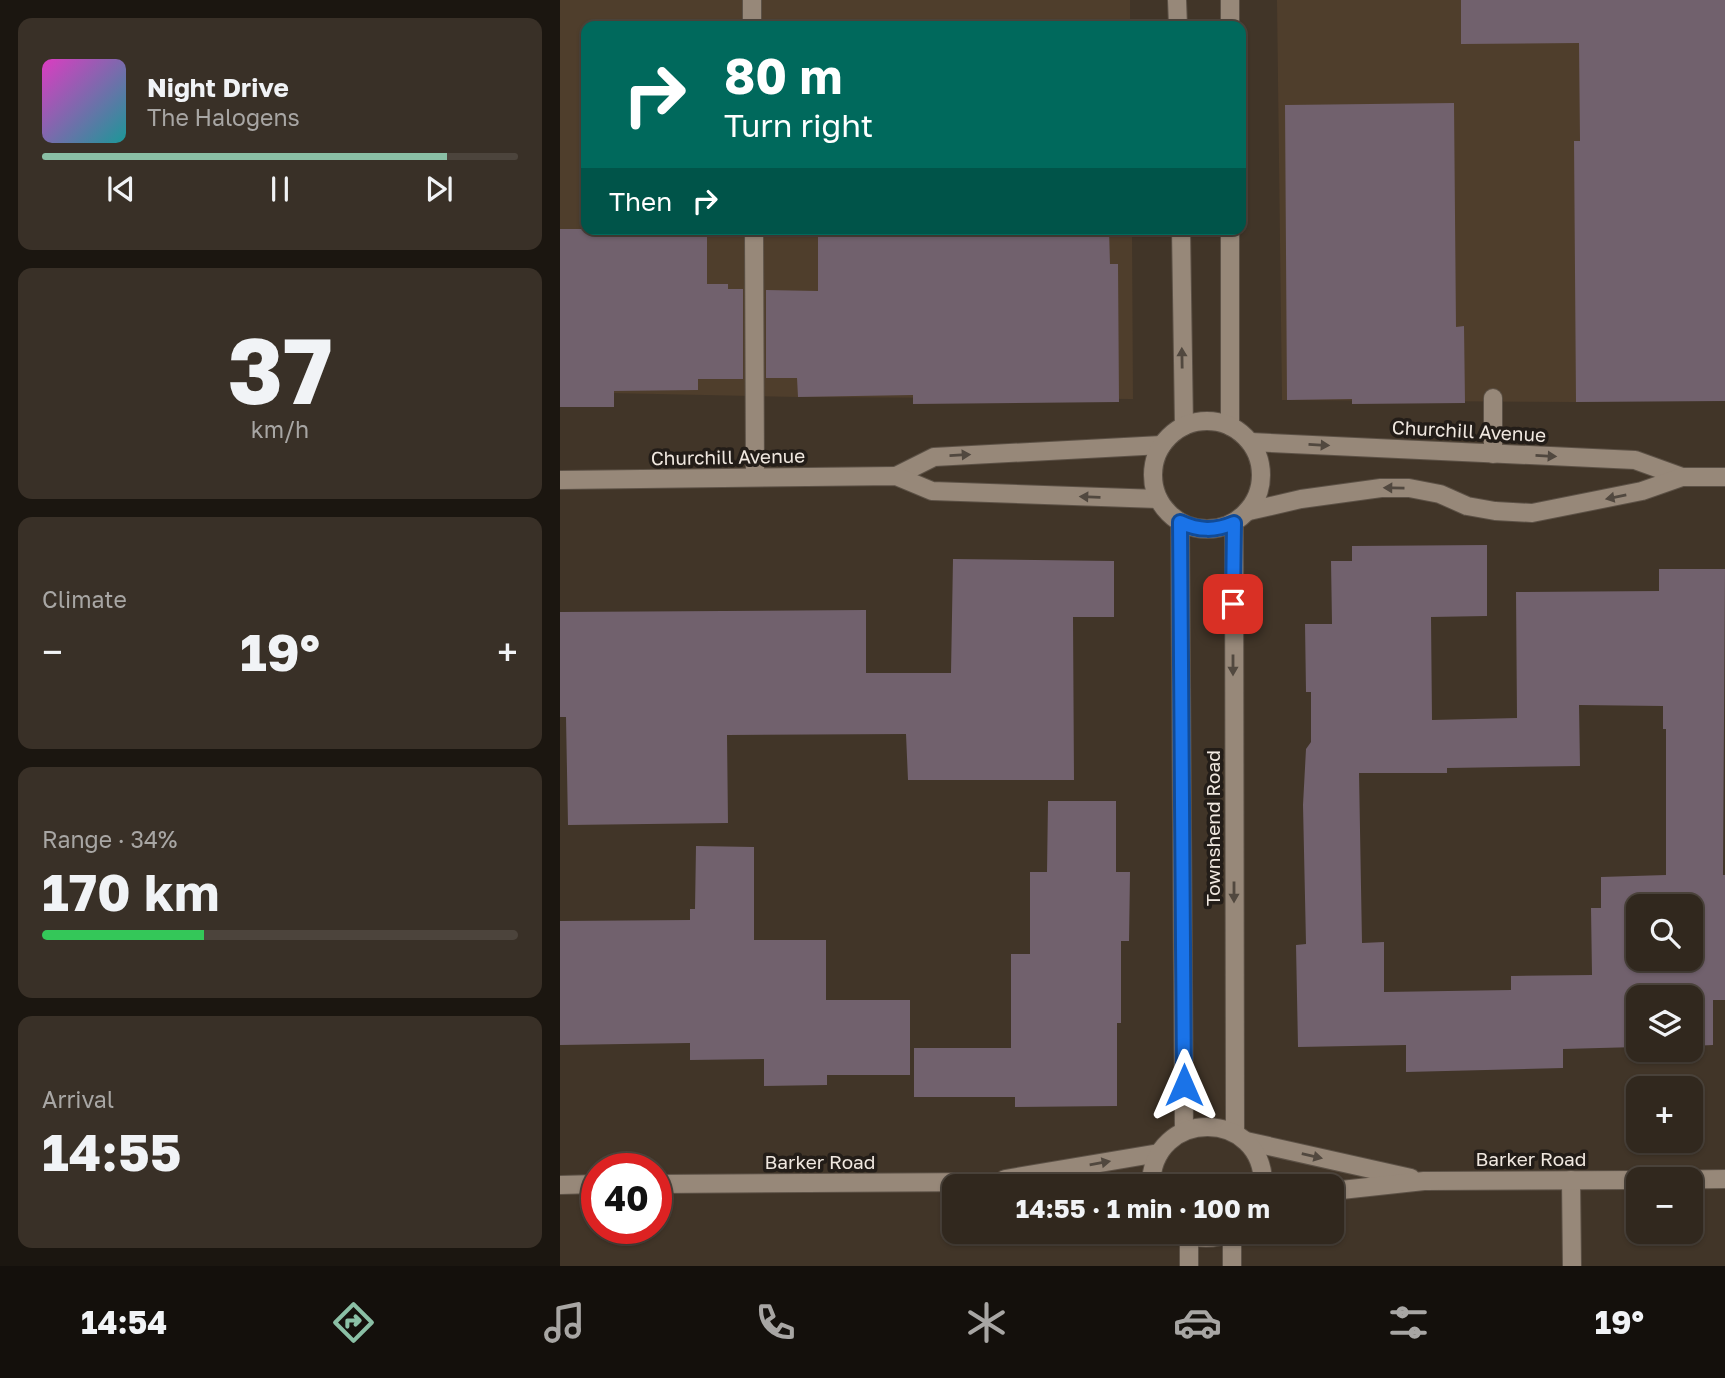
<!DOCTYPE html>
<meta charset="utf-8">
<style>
:root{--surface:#31281e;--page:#393027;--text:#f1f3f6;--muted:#a8a6a4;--line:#4c443c;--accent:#8abfa5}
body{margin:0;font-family:"Golos Text",sans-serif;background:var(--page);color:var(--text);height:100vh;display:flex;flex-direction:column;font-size:26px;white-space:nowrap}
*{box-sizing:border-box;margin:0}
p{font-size:23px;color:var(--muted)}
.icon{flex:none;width:38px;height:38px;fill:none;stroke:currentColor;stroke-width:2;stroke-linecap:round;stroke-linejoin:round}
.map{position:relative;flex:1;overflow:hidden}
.panel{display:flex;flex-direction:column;gap:18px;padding:18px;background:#1b1610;width:560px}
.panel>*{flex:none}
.banner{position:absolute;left:21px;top:21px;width:665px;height:214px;border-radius:14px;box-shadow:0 2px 5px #0004,0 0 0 2px var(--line);background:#00695c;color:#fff;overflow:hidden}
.tools{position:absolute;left:1066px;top:894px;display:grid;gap:14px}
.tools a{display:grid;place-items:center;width:77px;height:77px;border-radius:14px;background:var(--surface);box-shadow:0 2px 5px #0004,0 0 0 2px var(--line);font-size:35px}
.speed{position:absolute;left:21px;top:1153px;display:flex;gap:14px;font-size:35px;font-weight:700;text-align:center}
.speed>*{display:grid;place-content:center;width:91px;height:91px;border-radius:50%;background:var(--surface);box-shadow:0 2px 5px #0004,0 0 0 2px var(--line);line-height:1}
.speed .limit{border:10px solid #d22;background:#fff;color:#111}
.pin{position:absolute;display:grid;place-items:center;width:60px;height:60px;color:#fff;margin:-30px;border-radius:14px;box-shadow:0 4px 10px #0006}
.me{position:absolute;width:77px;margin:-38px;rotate:0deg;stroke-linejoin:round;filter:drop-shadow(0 0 5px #0008)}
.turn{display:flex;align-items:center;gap:24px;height:147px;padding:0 28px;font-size:32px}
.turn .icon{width:91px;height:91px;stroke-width:2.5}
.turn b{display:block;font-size:49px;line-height:60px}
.then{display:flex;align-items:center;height:66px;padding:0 28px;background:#0003;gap:14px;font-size:26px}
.big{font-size:52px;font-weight:700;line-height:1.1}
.panel .card{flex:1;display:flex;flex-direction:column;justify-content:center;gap:10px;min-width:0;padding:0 24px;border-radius:14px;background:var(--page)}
.panel .dial{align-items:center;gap:0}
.dial b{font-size:91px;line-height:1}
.song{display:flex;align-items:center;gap:21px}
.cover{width:84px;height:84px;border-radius:10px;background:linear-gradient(135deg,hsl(310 70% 55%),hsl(180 70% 35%))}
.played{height:7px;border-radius:4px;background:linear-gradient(90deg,var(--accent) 85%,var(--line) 85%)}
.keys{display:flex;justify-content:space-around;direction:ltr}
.heat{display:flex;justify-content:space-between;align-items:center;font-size:38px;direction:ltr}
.charge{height:10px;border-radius:5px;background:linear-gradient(90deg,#34c759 34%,var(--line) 0)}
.trip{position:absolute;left:382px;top:1174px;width:402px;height:70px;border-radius:14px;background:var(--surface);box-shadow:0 2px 5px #0004,0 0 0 2px var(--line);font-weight:700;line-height:70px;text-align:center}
.tab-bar{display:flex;height:112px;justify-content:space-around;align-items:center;background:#14100c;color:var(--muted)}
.tab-bar .icon{width:49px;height:49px}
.tab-bar .current{color:var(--accent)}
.tab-bar b{font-size:32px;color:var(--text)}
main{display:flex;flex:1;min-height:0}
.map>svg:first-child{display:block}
.built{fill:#4f3e2c}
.building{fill:#71616d;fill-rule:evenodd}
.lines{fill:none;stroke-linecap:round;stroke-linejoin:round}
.lane-casing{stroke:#5c5146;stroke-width:20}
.street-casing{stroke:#5c5146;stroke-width:20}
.secondary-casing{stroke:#5c5146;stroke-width:20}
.lane{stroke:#978879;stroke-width:18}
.street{stroke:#978879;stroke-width:18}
.secondary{stroke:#978879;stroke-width:18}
.oneway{fill:#51483f}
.route-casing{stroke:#114b97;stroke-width:18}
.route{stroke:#1a73e8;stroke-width:12}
.labels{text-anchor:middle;stroke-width:7;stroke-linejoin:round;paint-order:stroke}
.street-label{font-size:19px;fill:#f0e8e0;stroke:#231d18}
</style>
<main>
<section class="panel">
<div class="card">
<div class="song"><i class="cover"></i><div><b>Night Drive</b><p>The Halogens</p></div></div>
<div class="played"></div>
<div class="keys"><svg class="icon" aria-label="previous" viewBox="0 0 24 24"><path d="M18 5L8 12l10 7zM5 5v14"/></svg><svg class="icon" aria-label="pause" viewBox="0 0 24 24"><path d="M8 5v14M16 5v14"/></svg><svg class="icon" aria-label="next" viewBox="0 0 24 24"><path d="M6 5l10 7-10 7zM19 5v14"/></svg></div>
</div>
<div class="card dial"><b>37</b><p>km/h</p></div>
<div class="card"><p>Climate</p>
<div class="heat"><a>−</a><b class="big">19°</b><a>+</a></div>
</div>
<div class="card"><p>Range · 34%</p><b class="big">170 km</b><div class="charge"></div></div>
<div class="card"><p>Arrival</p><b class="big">14:55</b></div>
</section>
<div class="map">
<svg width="1165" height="1266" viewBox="0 0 1165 1266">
<rect width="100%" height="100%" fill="#413528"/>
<!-- built -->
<g class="built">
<polygon points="0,0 570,0 570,26 26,26 26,229 572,229 573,399 238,397 0,392"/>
<polygon points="717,0 1165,0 1165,399 1016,402 722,400"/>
</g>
<!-- building -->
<g class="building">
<polygon points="901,0 1165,0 1165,401 1016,402 1014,141 1020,141 1019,43 901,44"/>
<polygon points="894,103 896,327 904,326 905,403 792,404 792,399 727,400 725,105"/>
<polygon points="0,229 147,229 147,284 168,284 168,289 183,289 183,379 138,379 138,390 54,391 54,407 0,407"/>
<polygon points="258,229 549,229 550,264 558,264 559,402 353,404 353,395 238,397 237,378 206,378 206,290 258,291"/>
<path d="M927,545V616L871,617L872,720L957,718L956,592L1099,591V569H1165L1163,875H1165V1000H1153V1045L1130,1046V998H1078L1077,1047L1003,1049V1068L846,1072V1045L738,1047L736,945L746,944L743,805L746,749L751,742V692H746L745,624H772L771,561H792V546ZM1019,705L1103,706V729H1106V875L1041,877V908H1031L1032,975L951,976V990L824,992V942L802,943L799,773H887V768L1020,766ZM1078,906H1130V959H1078Z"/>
<polygon points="393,559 554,561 554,617 513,617 514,780 348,780 346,734 167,735 168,823 8,825 6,717 0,717 0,612 306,610 306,673 391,673"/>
<polygon points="488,801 556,801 556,872 570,872 569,941 561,941 561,1023 557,1023 557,1106 455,1107 455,1097 354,1097 354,1048 451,1048 451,954 470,954 470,872 487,872"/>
<polygon points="136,846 194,847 194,940 266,940 266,1000 350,1000 350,1075 267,1075 267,1085 204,1086 204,1059 130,1060 130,1043 0,1045 0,921 130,920 130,909 135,909"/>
</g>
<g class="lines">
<defs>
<g id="lane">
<polyline points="192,0 192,26"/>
<polyline points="194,229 195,477"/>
<polyline points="933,398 933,454"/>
<polyline points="1011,1180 1012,1266"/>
</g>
<g id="street">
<polyline points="691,442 1075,460 1122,477"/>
<polyline points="336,476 374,457 602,445"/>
<polyline points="0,480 336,476 372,491 598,499"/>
<polyline points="689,511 741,499 821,488 849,488 880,494 907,506 935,511 972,513 1082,491 1122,477 1165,477"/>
</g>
<g id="secondary">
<polyline points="617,0 618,26"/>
<polyline points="670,26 670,0"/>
<polyline points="621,229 624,426"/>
<polyline points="670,229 670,426"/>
<circle cx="647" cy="475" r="54"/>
<polyline points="620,522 624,1131"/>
<polyline points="674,523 675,1133"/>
<polyline points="686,1141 851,1178"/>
<polyline points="445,1179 599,1153"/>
<polyline points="1085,1180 1165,1179"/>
<polyline points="96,1184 424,1182 466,1186"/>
<polyline points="0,1185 37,1184"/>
<path d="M591,1186C591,1107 705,1108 703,1186"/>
<polyline points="772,1191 864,1181 1078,1180"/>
<path d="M622,1232C639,1241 656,1239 674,1232"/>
<polyline points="672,1233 672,1266"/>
<polyline points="629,1235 629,1266"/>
</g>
</defs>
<!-- lane casing -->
<use href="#lane" class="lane-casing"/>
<!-- street casing -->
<use href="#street" class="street-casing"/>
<!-- secondary casing -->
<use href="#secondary" class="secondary-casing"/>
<!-- lane -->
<use href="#lane" class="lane"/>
<!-- street -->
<use href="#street" class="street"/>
<!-- secondary -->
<use href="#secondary" class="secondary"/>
</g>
<!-- one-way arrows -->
<defs><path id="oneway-solid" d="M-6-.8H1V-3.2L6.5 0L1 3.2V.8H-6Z" transform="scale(1.75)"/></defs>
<g class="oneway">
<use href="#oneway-solid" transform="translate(622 358) rotate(-91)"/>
<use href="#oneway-solid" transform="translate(759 445) rotate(3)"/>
<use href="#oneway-solid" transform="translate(400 455) rotate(-3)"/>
<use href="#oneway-solid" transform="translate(986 456) rotate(3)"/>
<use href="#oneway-solid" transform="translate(834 488) rotate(-179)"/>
<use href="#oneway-solid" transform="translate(530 497) rotate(-178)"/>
<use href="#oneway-solid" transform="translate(1056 497) rotate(169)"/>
<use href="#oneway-solid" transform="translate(673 665) rotate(90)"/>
<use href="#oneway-solid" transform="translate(674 892) rotate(90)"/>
<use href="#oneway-solid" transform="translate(752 1156) rotate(13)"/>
<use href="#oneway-solid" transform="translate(540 1163) rotate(-10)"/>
</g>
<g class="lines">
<defs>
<path id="route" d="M624,1085L620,522C639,531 655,531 674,523L673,604"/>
</defs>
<!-- route casing -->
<use href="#route" class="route-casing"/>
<!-- route -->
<use href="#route" class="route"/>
</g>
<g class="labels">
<!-- street labels -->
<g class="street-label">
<text transform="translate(909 431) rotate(3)" y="7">Churchill Avenue</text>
<text transform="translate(168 457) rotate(-1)" y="7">Churchill Avenue</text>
<text transform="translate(653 828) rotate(-90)" y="7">Townshend Road</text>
<text x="971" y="1166">Barker Road</text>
<text x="260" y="1169">Barker Road</text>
</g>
</g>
</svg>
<div class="tools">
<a><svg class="icon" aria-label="search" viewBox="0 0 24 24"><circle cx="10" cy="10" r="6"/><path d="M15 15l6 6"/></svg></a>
<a><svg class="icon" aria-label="layers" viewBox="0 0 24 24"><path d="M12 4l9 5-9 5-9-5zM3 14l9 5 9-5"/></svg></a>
<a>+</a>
<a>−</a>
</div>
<div class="speed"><div class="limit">40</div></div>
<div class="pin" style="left:673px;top:604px;background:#d93025"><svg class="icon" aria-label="arrive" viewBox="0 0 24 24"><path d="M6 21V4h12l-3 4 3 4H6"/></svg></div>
<svg class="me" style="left:624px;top:1085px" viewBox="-20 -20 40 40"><path d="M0-17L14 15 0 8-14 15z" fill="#1a73e8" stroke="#fff" stroke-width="4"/></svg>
<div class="trip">14:55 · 1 min · 100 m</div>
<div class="banner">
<div class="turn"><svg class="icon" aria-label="right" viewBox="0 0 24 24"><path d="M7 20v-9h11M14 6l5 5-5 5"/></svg><div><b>80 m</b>Turn right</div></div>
<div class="then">Then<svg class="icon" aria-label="right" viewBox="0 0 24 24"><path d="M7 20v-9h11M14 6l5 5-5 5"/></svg></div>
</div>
</div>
</main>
<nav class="tab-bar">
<b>14:54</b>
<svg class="icon current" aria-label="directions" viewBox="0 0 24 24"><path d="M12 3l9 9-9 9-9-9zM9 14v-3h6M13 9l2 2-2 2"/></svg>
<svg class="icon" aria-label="music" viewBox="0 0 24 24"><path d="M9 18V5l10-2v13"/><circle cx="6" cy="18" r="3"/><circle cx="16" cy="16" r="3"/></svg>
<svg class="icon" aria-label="phone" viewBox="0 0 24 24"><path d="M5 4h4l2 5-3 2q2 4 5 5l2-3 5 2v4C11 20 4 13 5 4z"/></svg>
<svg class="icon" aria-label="climate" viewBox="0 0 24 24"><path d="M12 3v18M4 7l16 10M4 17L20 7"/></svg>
<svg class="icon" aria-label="car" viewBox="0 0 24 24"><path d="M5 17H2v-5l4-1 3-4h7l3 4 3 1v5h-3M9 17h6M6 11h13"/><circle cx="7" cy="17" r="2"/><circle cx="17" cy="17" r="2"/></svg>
<svg class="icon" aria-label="filters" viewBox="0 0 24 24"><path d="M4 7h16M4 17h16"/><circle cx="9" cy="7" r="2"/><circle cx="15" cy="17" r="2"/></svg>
<b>19°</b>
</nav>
